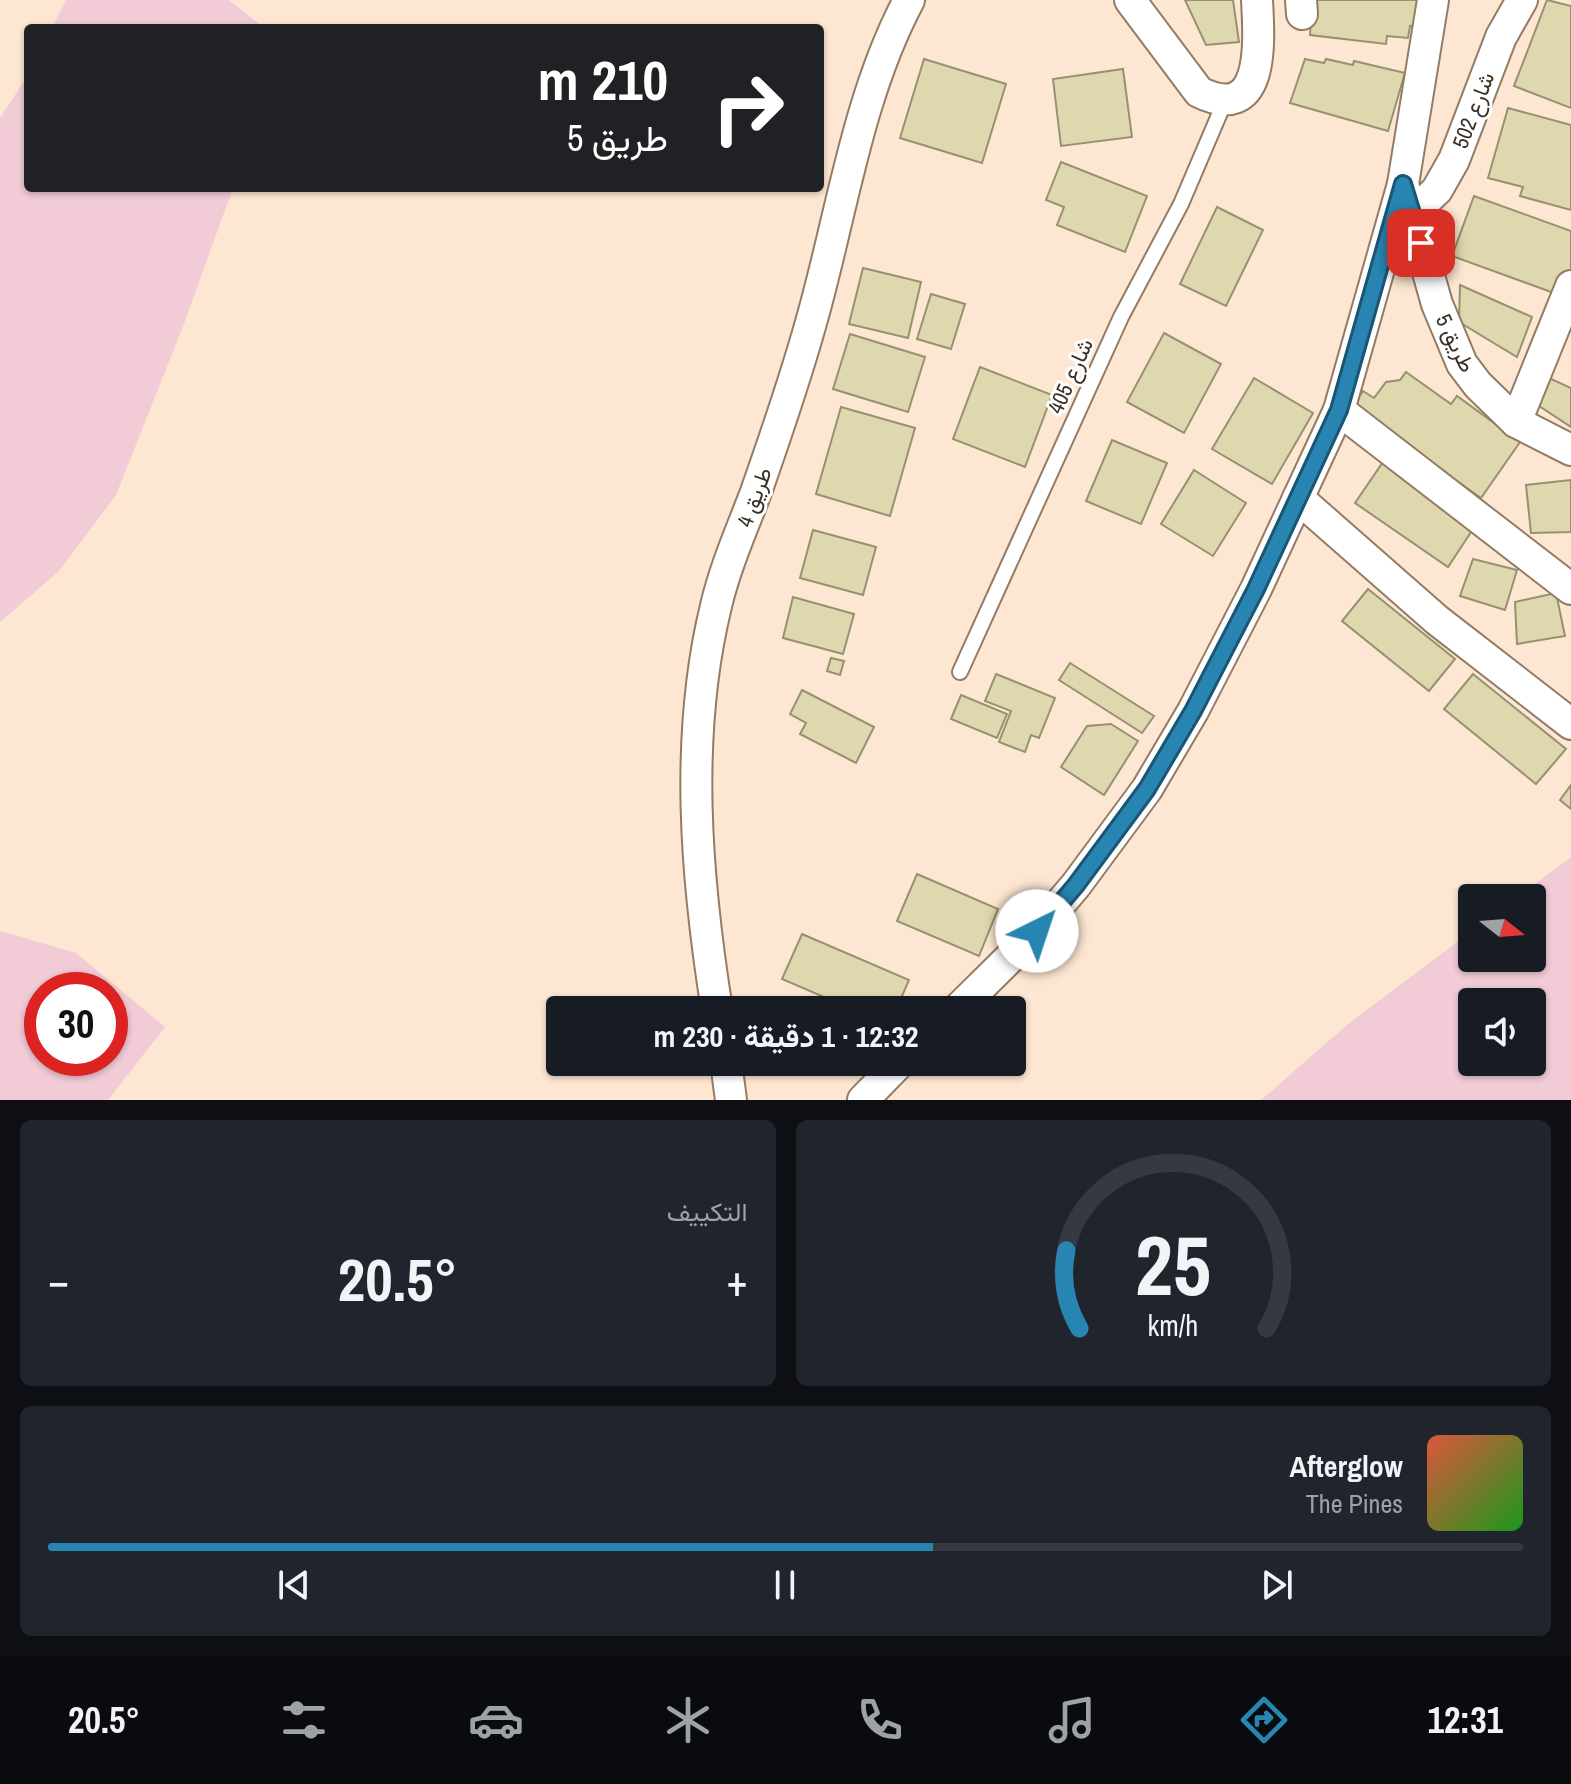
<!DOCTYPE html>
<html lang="ar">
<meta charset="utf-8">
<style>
:root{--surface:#171b24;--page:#20242c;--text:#f1f3f6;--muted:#9ea1a6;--line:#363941;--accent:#2885b2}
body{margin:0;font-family:"Archivo Narrow",Vazirmatn,sans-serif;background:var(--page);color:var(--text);direction:rtl;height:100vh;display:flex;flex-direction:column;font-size:30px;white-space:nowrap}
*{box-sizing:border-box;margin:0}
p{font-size:26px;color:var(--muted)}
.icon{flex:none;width:44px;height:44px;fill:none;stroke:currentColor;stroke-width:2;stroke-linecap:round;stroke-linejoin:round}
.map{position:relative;height:1100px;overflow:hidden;direction:ltr}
.sheet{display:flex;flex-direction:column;gap:20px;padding:20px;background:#0d0f14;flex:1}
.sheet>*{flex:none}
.top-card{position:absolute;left:24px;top:24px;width:800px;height:168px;border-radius:8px;box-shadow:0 2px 6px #0004;direction:rtl;background:#202124;color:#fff;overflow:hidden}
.needle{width:52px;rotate:107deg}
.tools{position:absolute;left:1458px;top:884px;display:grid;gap:16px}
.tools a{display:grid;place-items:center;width:88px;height:88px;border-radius:8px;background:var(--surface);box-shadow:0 2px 6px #0004;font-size:40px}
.speed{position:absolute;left:24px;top:972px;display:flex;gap:16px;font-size:40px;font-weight:700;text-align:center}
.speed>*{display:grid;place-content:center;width:104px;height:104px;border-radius:50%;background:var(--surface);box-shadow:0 2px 6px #0004;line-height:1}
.speed .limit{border:12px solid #d22;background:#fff;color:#111}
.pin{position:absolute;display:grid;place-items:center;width:68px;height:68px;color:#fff;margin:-34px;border-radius:16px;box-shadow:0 4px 12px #0006}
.me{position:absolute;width:88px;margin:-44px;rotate:41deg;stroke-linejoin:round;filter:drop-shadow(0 0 6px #0008)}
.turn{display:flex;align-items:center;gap:28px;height:168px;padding:0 24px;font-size:36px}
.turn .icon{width:104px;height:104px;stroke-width:2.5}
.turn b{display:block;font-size:56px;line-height:68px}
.big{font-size:60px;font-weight:700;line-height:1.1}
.sheet .card{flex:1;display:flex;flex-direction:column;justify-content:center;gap:12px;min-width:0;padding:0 28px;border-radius:12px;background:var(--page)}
.sheet .dial{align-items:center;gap:0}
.dial svg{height:208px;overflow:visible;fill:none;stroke:var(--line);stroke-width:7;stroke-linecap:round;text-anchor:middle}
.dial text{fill:var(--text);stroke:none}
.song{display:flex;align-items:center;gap:24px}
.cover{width:96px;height:96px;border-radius:12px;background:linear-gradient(135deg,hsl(10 70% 55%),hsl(120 70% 35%))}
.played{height:8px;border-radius:4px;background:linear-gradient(90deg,var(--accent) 60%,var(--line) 60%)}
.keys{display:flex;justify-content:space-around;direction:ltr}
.heat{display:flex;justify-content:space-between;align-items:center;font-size:44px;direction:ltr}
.sheet .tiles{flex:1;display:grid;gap:20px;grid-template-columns:1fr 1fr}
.card:last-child{grid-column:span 2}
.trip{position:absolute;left:546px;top:996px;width:480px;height:80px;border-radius:8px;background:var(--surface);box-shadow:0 2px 6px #0004;font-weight:700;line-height:80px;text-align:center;direction:rtl}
.menu{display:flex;height:128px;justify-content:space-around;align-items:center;background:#090b0e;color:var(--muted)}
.menu .icon{width:56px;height:56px}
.menu .active{color:var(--accent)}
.menu b{font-size:36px;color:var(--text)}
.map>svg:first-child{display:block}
.green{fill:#f1cbd6;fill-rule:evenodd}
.building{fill:#dfd8ae;stroke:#969171;stroke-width:2}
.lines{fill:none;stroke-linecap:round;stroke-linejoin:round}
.service-casing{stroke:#947c64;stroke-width:18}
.minor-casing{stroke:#947c64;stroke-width:34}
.service{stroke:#fff;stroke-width:14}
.minor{stroke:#fff;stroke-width:30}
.route-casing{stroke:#1a5674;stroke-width:20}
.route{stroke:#2885b2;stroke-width:14}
.labels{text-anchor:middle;stroke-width:6;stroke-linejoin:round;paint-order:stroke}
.street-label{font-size:22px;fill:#3a3026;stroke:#fff}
</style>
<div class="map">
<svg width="1571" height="1100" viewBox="0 0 1571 1100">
<rect width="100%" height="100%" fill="#fde7d2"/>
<!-- green -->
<g class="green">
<polygon points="66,0 229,0 258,23 258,28 52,28"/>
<polygon points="28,75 28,188 233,188 182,329 116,495 59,571 0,622 0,118"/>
<path d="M1571,857V1100H1261L1348,1024L1472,931V958H1532V898H1516ZM1472,1002H1532V1062H1472Z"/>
<path d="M0,931L76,953L165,1027L108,1100H0ZM110,990V1058H42V990Z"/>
</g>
<!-- building -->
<g class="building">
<polygon points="1185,0 1233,0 1239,42 1206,45"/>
<polygon points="1312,0 1425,0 1423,28 1410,26 1408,38 1387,36 1386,44 1310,35"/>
<polygon points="1547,0 1571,6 1571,108 1514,86"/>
<polygon points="924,59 1006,84 982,163 900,138"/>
<polygon points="1305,59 1324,63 1326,59 1353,65 1354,61 1405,73 1388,131 1290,103"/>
<polygon points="1123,69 1132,137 1061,146 1053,79"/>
<polygon points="1508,108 1571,125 1571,210 1520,196 1523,187 1488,178"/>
<polygon points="1061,162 1147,196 1125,252 1057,225 1064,207 1046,200"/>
<polygon points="1474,196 1571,231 1571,271 1562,296 1452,256"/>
<polygon points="1217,207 1263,230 1226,306 1180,284"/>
<polygon points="863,268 921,282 908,338 849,324"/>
<polygon points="1460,285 1532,317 1517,357 1459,322"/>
<polygon points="931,294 965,304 951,349 917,339"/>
<polygon points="1164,333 1221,364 1184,433 1127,402"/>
<polygon points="850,334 925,357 908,412 833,389"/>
<polygon points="980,367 1052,395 1025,467 953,439"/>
<polygon points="1406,372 1451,404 1457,396 1520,442 1481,498 1352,407 1363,391 1374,398 1386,382 1400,380"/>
<polygon points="1538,373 1571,388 1571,427 1533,402"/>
<polygon points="1254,378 1313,413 1272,484 1212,449"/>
<polygon points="841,407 915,428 890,516 816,494"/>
<polygon points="1112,440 1167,463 1141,524 1086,501"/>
<polygon points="1383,462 1475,526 1448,567 1355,503"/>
<polygon points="1194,470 1246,503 1213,556 1161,524"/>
<polygon points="1571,480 1571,532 1531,533 1526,485"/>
<polygon points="813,530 876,547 863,595 800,578"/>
<polygon points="1473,559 1517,570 1505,610 1460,596"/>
<polygon points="1368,589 1455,659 1429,691 1342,621"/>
<polygon points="1556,593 1565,636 1517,644 1515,602"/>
<polygon points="793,597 854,614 843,654 783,638"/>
<polygon points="831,658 844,661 840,675 827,671"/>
<polygon points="1070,663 1154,716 1142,733 1059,680"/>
<polygon points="996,674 1055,698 1039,738 1031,735 1025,752 999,742 1011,711 985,701"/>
<polygon points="1473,674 1566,749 1536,784 1444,709"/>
<polygon points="802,690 874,727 856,763 800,734 806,723 790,714"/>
<polygon points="961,695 1007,714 997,738 951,719"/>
<polygon points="1111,724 1138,741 1104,795 1061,767 1087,726"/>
<polygon points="1571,785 1571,809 1560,800"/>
<polygon points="917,874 998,909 979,956 897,921"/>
<polygon points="802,934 909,980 896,1010 854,1010 782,979"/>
</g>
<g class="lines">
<defs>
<polyline id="service" points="960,672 1121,317 1181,204 1225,101"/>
<g id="minor">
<path d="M1130,0L1199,92C1266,125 1259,40 1257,0"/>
<polyline points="1301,0 1302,14"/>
<polyline points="1403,184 1437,304 1462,364 1478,385 1516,422 1571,450"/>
<polyline points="1413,213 1437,190 1454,160 1501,37 1522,0"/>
<polyline points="1339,410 1571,589"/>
<polyline points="1516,422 1571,286"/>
<polyline points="1298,498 1437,620 1571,724"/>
<path d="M717,1010C696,878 684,737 716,606C725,567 742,529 756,492C776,435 796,377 812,319C842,213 857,98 909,0"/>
<polyline points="957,1010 1037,931 1076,885 1147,789 1193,711 1256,589 1339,410 1403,184 1433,0"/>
<polyline points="726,1062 731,1100"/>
<polyline points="863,1100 900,1062"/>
</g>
</defs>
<!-- service casing -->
<use href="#service" class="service-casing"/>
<!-- minor casing -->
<use href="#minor" class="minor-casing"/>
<!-- service -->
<use href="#service" class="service"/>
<!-- minor -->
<use href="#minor" class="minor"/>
</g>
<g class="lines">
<defs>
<polyline id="route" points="1037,931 1076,885 1147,789 1193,711 1256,589 1339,410 1403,184 1421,243"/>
</defs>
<!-- route casing -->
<use href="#route" class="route-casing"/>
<!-- route -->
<use href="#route" class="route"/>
</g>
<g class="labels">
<!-- street labels -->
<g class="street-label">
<text transform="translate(1473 110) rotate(-69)" y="8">شارع 502</text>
<text transform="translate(1456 343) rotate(64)" y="8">طريق 5</text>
<text transform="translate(1070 376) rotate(-66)" y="8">شارع 405</text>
<text transform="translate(754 497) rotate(-70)" y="8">طريق 4</text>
</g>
</g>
</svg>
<div class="tools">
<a><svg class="needle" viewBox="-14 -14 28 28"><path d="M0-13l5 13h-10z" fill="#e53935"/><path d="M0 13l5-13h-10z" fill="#9ea1a6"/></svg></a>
<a><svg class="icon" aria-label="sound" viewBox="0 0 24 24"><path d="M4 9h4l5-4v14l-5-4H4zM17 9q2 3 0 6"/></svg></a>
</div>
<div class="speed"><div class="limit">30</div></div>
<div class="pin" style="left:1421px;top:243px;background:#d93025"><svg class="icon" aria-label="arrive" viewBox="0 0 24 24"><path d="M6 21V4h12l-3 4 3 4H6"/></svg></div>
<svg class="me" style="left:1037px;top:931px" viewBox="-20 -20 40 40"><circle r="19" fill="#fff"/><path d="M0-13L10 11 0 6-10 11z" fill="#2885b2"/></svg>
<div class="trip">12:32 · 1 دقيقة · 230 m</div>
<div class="top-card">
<div class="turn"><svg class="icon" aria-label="right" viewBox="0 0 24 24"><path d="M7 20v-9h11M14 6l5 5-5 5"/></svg><div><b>210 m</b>طريق 5</div></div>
</div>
</div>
<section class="sheet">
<div class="tiles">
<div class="card dial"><svg viewBox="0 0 100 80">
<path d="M14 69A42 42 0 1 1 86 69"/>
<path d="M14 69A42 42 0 0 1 9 39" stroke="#2885b2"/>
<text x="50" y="56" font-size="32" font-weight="700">25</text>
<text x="50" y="72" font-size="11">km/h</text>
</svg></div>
<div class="card"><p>التكييف</p>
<div class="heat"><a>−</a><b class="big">20.5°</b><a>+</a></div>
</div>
<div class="card">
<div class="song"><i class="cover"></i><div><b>Afterglow</b><p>The Pines</p></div></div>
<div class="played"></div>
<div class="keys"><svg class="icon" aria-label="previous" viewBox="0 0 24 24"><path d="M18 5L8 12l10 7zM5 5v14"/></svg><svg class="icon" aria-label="pause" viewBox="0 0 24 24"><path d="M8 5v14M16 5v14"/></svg><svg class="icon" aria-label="next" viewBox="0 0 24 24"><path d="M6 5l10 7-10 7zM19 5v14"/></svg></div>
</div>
</div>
</section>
<nav class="menu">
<b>12:31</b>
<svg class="icon active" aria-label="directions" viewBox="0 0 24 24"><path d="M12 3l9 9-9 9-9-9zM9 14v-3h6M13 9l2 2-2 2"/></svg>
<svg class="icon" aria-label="music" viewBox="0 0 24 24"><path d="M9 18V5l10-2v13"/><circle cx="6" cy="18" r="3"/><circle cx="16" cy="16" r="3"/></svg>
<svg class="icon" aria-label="phone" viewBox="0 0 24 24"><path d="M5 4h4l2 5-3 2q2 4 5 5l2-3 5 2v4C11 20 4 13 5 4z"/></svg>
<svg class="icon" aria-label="climate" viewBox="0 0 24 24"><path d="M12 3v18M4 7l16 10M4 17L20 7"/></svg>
<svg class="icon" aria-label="car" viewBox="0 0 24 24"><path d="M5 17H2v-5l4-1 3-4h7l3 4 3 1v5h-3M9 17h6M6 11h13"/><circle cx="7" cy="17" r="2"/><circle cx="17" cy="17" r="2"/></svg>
<svg class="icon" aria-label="filters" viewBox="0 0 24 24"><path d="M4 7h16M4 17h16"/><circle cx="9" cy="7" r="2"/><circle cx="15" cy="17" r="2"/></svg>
<b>20.5°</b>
</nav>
